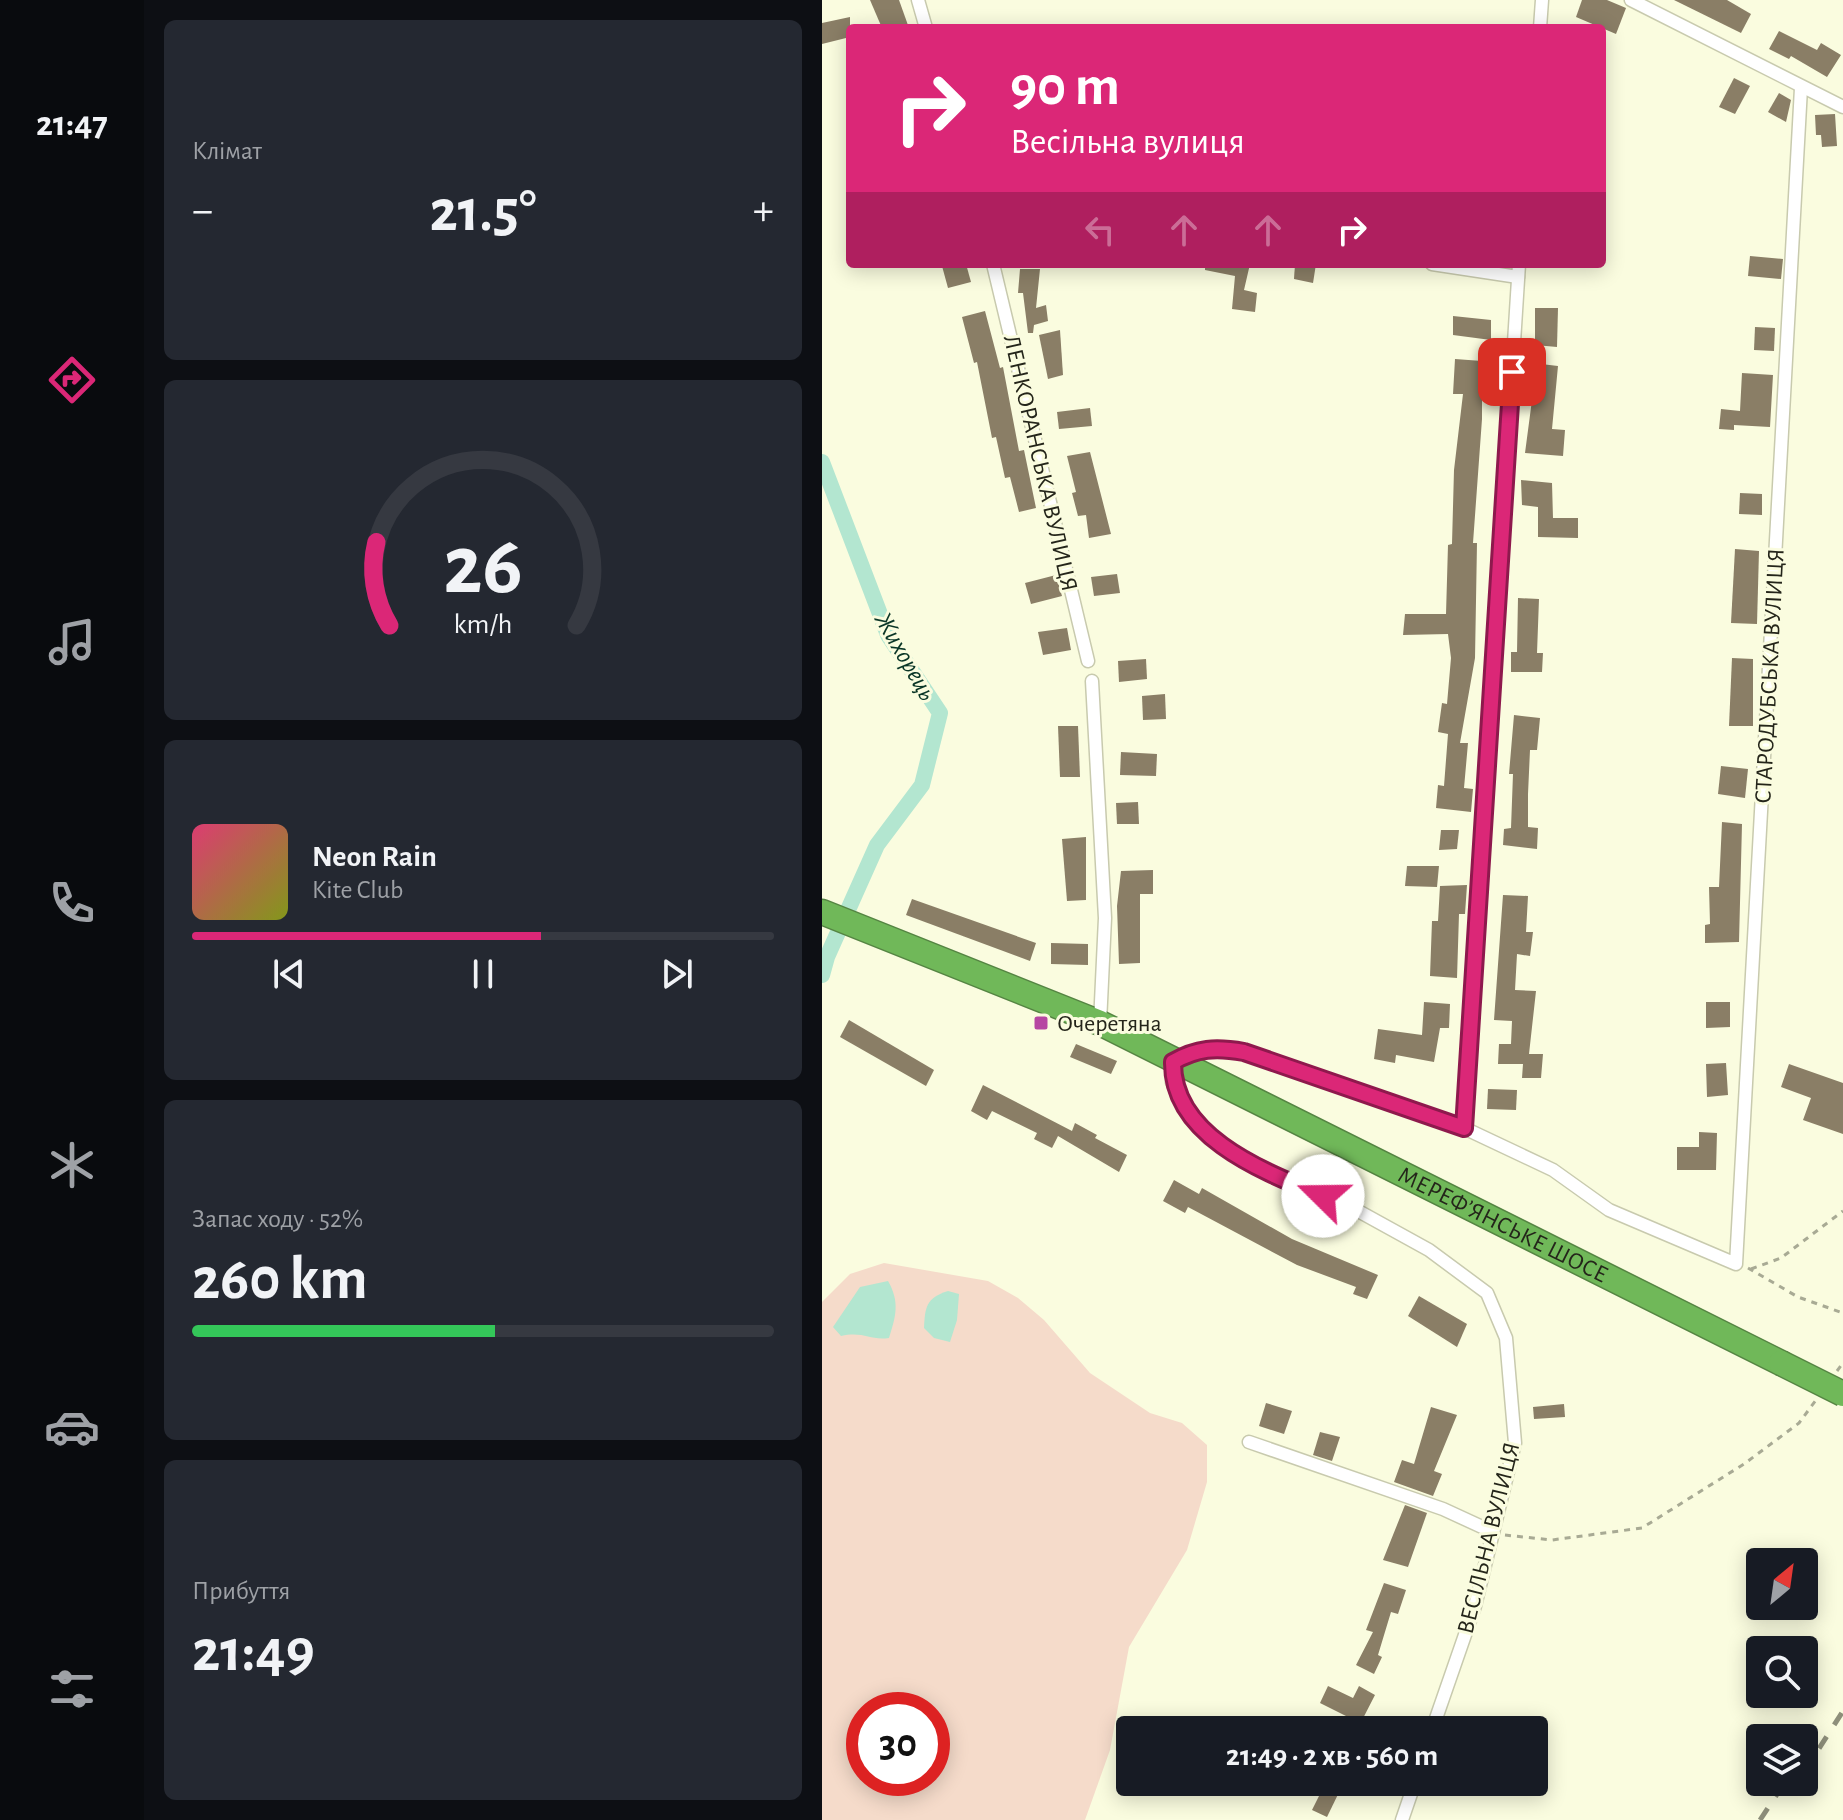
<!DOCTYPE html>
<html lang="uk">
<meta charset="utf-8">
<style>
:root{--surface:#171b24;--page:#242831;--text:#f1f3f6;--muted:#9ea1a6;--line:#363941;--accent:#db2777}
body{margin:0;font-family:"Alegreya Sans",sans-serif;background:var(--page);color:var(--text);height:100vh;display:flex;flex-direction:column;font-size:30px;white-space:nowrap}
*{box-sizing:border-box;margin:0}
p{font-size:26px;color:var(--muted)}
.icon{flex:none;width:44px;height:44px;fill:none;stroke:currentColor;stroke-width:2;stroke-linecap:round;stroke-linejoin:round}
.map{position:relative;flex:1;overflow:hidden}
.drawer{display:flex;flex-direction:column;gap:20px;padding:20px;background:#0d0f14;width:678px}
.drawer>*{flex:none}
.hud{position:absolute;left:24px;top:24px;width:760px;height:244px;border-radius:8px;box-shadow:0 4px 20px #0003;background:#db2777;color:#fff;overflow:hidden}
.needle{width:52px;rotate:29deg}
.controls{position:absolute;left:924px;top:1548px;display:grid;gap:16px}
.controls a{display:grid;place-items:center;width:72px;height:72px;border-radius:8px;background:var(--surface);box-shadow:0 4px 20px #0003;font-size:40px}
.speed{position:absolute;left:24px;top:1692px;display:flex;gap:16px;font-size:40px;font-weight:700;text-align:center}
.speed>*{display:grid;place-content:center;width:104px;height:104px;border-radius:50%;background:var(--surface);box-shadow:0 4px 20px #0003;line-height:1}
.speed .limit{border:12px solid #d22;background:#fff;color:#111}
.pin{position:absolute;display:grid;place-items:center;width:68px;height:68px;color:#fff;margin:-34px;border-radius:16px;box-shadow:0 4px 12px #0006}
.me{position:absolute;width:88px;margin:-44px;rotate:292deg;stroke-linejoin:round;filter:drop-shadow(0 0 6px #0008)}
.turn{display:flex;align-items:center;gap:28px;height:168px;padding:0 32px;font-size:36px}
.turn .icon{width:104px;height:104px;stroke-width:2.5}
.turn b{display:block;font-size:56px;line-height:68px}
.lanes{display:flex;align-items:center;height:76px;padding:0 32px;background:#0003;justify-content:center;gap:40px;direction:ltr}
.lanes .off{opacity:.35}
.big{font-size:60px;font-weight:700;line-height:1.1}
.drawer .card{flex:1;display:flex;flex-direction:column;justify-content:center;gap:12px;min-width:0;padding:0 28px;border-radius:12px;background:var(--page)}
.drawer .dial{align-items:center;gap:0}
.dial svg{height:208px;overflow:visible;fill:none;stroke:var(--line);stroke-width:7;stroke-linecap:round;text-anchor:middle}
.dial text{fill:var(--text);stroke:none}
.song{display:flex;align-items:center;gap:24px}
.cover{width:96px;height:96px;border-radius:12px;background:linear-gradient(135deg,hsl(340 70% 55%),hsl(70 70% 35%))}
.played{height:8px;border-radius:4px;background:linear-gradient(90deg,var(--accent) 60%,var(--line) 60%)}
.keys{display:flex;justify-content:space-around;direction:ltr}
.heat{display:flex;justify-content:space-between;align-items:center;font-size:44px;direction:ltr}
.charge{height:12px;border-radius:6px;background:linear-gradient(90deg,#34c759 52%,var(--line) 0)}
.trip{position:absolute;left:294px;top:1716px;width:432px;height:80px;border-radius:8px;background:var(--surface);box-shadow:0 4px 20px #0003;font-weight:700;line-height:80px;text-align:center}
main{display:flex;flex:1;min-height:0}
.dock{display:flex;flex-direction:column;width:144px;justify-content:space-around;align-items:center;background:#090b0e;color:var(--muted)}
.dock .icon{width:56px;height:56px}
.dock .current{color:var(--accent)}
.dock b{font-size:36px;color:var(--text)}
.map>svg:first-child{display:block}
.green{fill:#f5dbca;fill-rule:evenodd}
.water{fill:#b3e6d0}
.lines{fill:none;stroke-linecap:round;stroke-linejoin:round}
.canal{stroke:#b3e6d0;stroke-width:16}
.building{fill:#8a7e66}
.street-casing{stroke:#c8caae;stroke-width:15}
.highway-casing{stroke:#558543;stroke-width:27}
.path{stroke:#a8aa94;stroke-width:3;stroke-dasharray:6 6;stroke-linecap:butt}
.street{stroke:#fff;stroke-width:12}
.highway{stroke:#70b859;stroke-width:24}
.rail{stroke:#8e8f7b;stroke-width:5;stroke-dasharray:14 14;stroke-linecap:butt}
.highway-bridge-casing{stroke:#558543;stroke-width:27;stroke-linecap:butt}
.highway-bridge{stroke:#70b859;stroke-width:24}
.route-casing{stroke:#8e194d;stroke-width:20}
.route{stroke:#db2777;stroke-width:14}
.poi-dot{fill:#b646a2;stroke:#fafcdf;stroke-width:3}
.labels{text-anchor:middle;stroke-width:6;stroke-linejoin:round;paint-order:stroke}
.street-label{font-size:24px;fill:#24251a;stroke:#fafcdf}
.poi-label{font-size:24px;fill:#24251a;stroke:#fafcdf;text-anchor:start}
.water-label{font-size:26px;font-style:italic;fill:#093526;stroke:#fafcdf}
</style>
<main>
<nav class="dock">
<b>21:47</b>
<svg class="icon current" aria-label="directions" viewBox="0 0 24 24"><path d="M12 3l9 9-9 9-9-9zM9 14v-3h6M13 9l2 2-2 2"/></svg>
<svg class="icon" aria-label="music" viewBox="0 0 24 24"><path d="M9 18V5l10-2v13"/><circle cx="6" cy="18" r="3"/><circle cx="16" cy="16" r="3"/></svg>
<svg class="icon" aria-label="phone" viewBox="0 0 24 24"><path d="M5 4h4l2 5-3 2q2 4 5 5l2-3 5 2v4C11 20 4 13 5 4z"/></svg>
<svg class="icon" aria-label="climate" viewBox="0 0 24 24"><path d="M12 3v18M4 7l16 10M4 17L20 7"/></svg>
<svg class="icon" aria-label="car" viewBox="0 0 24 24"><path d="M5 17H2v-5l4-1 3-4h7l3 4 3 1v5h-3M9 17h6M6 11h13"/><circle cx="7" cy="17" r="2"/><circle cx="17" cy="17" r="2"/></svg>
<svg class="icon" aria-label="filters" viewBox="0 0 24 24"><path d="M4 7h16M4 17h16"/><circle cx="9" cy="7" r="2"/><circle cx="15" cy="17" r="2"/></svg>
</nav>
<section class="drawer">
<div class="card"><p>Клімат</p>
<div class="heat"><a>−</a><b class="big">21.5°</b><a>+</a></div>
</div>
<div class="card dial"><svg viewBox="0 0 100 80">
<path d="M14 69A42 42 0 1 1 86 69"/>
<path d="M14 69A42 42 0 0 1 9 37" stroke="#db2777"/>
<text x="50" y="56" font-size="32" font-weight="700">26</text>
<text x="50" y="72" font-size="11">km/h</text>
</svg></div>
<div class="card">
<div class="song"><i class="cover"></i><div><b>Neon Rain</b><p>Kite Club</p></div></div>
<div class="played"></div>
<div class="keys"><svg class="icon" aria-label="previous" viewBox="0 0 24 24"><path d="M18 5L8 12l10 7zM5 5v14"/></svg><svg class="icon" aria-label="pause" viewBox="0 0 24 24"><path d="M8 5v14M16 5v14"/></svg><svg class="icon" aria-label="next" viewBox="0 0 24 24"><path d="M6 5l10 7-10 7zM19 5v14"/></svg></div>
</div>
<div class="card"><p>Запас ходу · 52%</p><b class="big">260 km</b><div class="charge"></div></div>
<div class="card"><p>Прибуття</p><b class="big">21:49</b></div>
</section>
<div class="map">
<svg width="1021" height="1820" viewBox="0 0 1021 1820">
<rect width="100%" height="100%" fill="#fafcdf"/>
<!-- green -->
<path class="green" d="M62,1263L166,1281L196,1298L222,1320L268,1373L328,1413L360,1423L385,1445V1482L365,1550L307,1647L288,1750L263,1820H0V1302L28,1274ZM42,1710H110V1778H42Z"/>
<!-- water -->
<g class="water">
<path d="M66,1281C78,1302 74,1316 67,1338C48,1341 42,1331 19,1336L11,1327L38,1287Z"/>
<path d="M126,1291L137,1294L135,1320L128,1342L112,1338L102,1328C103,1307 104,1298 126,1291Z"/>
</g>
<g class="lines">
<!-- canal -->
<polyline class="canal" points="0,462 66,635 118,713 100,785 55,845 5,957 0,975"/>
</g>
<!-- building -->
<g class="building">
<polygon points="48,0 77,0 87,28 60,28"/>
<polygon points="760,0 785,0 804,8 794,34 754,17"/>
<polygon points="852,0 905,0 929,14 919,33"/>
<polygon points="28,17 28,37 0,44 0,23"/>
<polygon points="957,31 995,50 999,43 1019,55 1005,77 969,56 967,59 947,49"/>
<polygon points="912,78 928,86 913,114 897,107"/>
<polygon points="957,93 969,100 964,122 946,112"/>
<polygon points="1013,114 1015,146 1000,147 999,135 994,135 993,115"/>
<polygon points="928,256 961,259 959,279 926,276"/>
<polygon points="128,264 144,264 149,282 126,288 120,266"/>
<polygon points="383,264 428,264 422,290 435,293 433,312 410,309 413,276 383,270"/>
<polygon points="473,264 494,264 491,283 472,279"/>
<polygon points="198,269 218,269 214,308 224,305 226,321 212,325 211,333 206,333 201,293 196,293"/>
<polygon points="713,308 736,308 735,347 713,345"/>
<polygon points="163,311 178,368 181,367 197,451 202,450 214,508 197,512 188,477 183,478 174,437 170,438 155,362 152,363 140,317"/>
<polygon points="631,316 669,320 669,340 631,335"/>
<polygon points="933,327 953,328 952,351 932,350"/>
<polygon points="238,330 241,375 226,379 217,335"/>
<polygon points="633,359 660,361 660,419 651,543 655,543 653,658 638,743 646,743 642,788 651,789 649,812 614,808 616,785 622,786 626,734 616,732 620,703 625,704 629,658 626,634 581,635 583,614 624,614 626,545 630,544 632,470 641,394 631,394"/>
<polygon points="719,364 736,366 730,429 743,430 741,456 703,453 710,400 717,400"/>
<polygon points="920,373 951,375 948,427 912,425 912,430 897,429 899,409 918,411"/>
<polygon points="268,408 270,426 237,429 235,412"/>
<polygon points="268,452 289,534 267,538 264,515 256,516 250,493 254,492 245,456"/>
<polygon points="699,480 730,483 731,518 756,518 756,538 716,537 716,507 700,505"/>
<polygon points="918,493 940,494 940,515 917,514"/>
<polygon points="913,549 937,551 935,624 909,623"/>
<polygon points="295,574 298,593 272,596 269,577"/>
<polygon points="234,575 240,596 209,604 203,583"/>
<polygon points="696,598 717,599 715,653 721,653 720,672 689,672 689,652 695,652"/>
<polygon points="245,628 249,650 221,655 216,632"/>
<polygon points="910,658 931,659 931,726 907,726"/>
<polygon points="324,659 325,679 297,682 296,661"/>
<polygon points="343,694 344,719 321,720 320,696"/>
<polygon points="692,715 718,718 715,750 708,750 706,794 706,827 716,828 715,849 681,845 682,829 689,828 691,774 687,774"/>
<polygon points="236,726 256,726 258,777 238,777"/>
<polygon points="299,752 335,754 334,776 298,775"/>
<polygon points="899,766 926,769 923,798 896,794"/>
<polygon points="316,802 317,824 295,824 294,803"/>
<polygon points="900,822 920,824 917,942 883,943 883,925 888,924 887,887 897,887"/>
<polygon points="619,830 637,830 635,849 617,850"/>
<polygon points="264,837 264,900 245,901 240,839"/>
<polygon points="585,866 617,866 615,887 583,886"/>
<polygon points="331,870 331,894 318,894 318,963 297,964 295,906 299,871"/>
<polygon points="645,885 643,914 637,914 635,978 608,976 610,921 616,921 618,886"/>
<polygon points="681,895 706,896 704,932 711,932 708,956 695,954 693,990 714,991 707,1054 721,1054 719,1078 700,1078 701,1064 676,1064 677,1044 689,1044 690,1021 672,1020"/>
<polygon points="90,899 214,943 208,961 84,915"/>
<polygon points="229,943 266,944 266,965 229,964"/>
<polygon points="602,1002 628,1004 627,1028 618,1028 612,1062 574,1055 573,1063 552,1059 556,1029 600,1035"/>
<polygon points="884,1002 908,1002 908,1027 884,1028"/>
<polygon points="27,1020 112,1070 104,1086 18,1037"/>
<polygon points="254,1044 295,1061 289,1074 248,1057"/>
<polygon points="904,1063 906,1095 885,1097 884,1064"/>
<polygon points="967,1064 1021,1083 1021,1134 981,1120 989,1098 959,1087"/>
<polygon points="161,1085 250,1131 253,1123 275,1135 273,1138 305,1155 297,1172 236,1136 230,1148 212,1139 215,1133 170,1111 165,1120 149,1111"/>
<polygon points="666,1089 695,1090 694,1110 665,1109"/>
<polygon points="877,1132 895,1133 894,1170 855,1170 855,1147 877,1147"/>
<polygon points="352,1180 377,1194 380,1188 470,1239 556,1275 545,1299 531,1294 534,1287 475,1265 366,1207 363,1213 341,1201"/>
<polygon points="597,1296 645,1324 635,1347 586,1316"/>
<polygon points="444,1403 470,1411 462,1434 437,1426"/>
<polygon points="742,1404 743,1417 712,1419 711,1407"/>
<polygon points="609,1407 635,1415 612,1471 620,1474 611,1496 572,1482 580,1460 592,1464"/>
<polygon points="498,1432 518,1437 510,1461 491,1455"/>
<polygon points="583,1505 605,1513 586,1567 561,1560"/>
<polygon points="562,1583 584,1590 576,1614 569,1612 556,1655 560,1657 552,1674 534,1665 551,1632 544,1630"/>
<polygon points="506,1686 531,1698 537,1686 553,1695 535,1730 519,1730 526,1717 498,1703"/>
<polygon points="504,1782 522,1782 505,1817 490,1810"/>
</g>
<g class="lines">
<defs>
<g id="street">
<polyline points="96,0 104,28"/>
<polyline points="809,0 1021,107"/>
<polyline points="718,28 720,0"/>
<polyline points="171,264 266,661"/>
<polyline points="610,264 696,277"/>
<polyline points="270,681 283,918 278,1023"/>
<polyline points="642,1128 697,264"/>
<polyline points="427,1442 621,1509 671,1532"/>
<path d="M610,1730L653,1606L693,1443L684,1338L665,1293L607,1250L529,1207L445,1172L393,1141L367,1112L350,1082L351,1062C375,1048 394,1047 422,1052L642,1128L731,1170L787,1210L914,1264L979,88"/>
<polyline points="580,1820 593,1782"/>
</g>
<g id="highway">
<path id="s1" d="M0,912L278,1023L959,1363"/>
</g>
</defs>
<!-- street casing -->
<use href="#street" class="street-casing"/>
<!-- highway casing -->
<use href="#highway" class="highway-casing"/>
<!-- path -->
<g class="path">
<polyline points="926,1268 976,1297 1021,1313"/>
<polyline points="929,1269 959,1258 1021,1211"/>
<polyline points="1015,1371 1021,1363"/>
<polyline points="683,1535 730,1540 820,1528 922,1464 977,1423 994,1400"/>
</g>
<!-- street -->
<use href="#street" class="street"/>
<!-- highway -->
<use href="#highway" class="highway"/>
<!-- rail -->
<g class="rail">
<polyline points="982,1772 1021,1711"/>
<polyline points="938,1820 963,1782"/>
</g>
<defs>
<polyline id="highway-bridge" points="959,1363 1021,1394"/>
</defs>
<!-- highway-bridge casing -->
<use href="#highway-bridge" class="highway-bridge-casing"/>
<!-- highway-bridge -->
<use href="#highway-bridge" class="highway-bridge"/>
</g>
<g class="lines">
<defs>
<path id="route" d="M501,1196C443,1172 350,1137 351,1062C375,1048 394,1047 422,1052L642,1128L690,372"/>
</defs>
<!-- route casing -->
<use href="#route" class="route-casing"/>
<!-- route -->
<use href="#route" class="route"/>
</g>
<!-- markers -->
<rect class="poi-dot" x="211" y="1015" width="16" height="16" rx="4"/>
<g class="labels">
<!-- street labels -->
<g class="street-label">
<text transform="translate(219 463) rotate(77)" y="8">ЛЕНКОРАНСЬКА ВУЛИЦЯ</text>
<text transform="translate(947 676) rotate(-87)" y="8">СТАРОДУБСЬКА ВУЛИЦЯ</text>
<text dy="8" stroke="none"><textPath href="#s1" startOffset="750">МЕРЕФ’ЯНСЬКЕ ШОСЕ</textPath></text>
<text transform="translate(666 1538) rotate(-76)" y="8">ВЕСІЛЬНА ВУЛИЦЯ</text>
</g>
<!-- poi labels -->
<g class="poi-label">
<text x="235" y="1031">Очеретяна</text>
</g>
<!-- water labels -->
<g class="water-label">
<text transform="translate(84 656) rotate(60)" y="9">Жихорець</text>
</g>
</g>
</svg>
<div class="controls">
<a><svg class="needle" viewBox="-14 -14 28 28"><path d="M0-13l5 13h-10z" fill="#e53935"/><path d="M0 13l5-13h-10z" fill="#9ea1a6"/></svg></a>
<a><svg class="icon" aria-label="search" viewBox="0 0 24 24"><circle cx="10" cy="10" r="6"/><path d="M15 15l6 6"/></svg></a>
<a><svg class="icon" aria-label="layers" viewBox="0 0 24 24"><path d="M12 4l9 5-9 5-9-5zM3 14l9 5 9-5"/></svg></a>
</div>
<div class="speed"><div class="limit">30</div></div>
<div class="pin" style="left:690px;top:372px;background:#d93025"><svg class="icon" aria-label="arrive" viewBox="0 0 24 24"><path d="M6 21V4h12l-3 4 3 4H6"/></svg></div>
<svg class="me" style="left:501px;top:1196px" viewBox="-20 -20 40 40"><circle r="19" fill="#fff"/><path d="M0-13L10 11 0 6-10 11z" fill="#db2777"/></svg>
<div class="trip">21:49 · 2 хв · 560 m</div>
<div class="hud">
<div class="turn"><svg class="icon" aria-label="right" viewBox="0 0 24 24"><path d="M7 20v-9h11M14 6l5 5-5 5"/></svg><div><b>90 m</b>Весільна вулиця</div></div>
<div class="lanes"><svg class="icon off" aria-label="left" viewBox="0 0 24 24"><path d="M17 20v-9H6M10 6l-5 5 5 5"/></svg><svg class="icon off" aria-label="ahead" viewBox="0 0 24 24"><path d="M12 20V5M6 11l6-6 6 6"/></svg><svg class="icon off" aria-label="ahead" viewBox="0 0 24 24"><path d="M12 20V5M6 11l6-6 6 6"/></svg><svg class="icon" aria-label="right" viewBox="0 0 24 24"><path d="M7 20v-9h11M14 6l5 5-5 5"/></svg></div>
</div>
</div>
</main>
